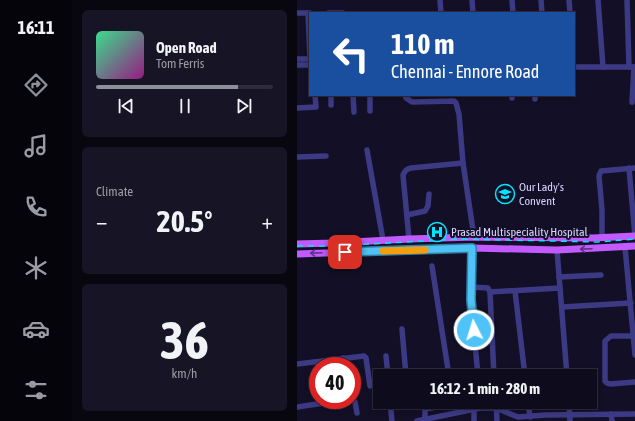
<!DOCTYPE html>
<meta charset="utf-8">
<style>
:root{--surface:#0e0b1c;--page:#171425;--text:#f1f3f6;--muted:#9b9ba3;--line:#2e2b3b;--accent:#8c9099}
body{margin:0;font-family:"Asap Condensed",sans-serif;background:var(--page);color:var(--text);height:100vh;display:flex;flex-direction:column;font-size:15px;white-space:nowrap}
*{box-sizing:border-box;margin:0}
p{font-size:13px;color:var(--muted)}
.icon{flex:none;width:22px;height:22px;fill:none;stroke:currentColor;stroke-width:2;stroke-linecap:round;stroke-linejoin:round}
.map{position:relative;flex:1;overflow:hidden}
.side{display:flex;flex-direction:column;gap:10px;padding:10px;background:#08060f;width:225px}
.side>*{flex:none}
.hud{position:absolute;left:12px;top:12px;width:266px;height:84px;border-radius:0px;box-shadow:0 2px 6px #0003,0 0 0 1px var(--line);background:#1a4fa0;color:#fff;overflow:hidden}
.speed{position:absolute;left:12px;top:357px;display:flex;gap:8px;font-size:20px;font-weight:700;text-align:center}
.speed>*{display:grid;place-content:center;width:52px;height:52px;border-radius:50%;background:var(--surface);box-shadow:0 2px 6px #0003,0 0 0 1px var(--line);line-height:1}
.speed .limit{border:6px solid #d22;background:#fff;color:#111}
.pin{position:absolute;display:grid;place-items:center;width:34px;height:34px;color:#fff;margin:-17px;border-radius:8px;box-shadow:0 2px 6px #0006}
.me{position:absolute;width:44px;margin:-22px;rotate:355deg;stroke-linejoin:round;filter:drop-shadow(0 0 3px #0008)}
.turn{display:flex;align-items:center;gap:14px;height:84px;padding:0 16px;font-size:18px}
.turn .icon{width:52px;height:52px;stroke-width:2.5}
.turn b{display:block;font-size:28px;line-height:34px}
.big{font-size:30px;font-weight:700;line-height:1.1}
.side .card{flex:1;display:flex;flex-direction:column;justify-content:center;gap:6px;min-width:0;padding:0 14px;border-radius:6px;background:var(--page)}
.side .dial{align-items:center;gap:0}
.dial b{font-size:52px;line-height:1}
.song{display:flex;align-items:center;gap:12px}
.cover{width:48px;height:48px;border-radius:6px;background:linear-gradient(135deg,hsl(150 70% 55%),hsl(310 70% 35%))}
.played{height:4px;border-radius:2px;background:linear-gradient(90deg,var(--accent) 80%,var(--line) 80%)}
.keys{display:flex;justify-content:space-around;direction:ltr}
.heat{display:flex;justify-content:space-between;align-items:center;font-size:22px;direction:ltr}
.trip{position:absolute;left:76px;top:369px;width:224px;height:40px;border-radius:0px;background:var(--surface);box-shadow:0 2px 6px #0003,0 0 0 1px var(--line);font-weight:700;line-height:40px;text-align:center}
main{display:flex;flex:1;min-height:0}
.tabs{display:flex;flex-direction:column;width:72px;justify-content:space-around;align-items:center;background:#06040b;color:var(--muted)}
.tabs .icon{width:28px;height:28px}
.tabs .active{color:var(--accent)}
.tabs b{font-size:18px;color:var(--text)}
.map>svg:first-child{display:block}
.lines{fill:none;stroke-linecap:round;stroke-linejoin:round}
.minor{stroke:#3d3a85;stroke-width:5.5}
.major{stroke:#c25bff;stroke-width:7}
.rail{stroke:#00e5ff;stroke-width:1.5;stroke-dasharray:6 5;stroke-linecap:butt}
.oneway{stroke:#623188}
.route-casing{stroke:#337fa1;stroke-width:10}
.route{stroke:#4fc3f7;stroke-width:7}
.slow{stroke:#f59e0b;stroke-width:7}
.labels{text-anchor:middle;stroke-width:4;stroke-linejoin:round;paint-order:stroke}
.poi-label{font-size:12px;fill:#d9d4ff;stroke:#130f26;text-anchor:start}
</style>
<main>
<nav class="tabs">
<b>16:11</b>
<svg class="icon active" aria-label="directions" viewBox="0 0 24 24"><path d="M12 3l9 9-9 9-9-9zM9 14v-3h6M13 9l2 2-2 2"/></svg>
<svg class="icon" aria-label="music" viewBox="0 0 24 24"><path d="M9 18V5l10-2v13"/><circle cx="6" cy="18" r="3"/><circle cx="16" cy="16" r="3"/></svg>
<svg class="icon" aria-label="phone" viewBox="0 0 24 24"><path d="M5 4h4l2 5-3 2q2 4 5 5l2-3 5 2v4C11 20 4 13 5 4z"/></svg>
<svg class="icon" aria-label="climate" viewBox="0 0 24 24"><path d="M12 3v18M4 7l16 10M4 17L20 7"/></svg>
<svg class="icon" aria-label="car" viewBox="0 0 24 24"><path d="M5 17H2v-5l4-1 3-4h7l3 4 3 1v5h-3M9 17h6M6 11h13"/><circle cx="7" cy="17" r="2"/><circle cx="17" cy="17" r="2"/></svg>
<svg class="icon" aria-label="filters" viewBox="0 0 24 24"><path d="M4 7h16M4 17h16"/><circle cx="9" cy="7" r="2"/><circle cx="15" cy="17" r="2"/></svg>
</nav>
<section class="side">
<div class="card">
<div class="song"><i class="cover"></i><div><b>Open Road</b><p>Tom Ferris</p></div></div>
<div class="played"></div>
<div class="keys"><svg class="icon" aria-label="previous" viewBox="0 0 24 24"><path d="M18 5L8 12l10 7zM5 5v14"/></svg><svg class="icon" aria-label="pause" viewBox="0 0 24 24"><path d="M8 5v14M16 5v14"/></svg><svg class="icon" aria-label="next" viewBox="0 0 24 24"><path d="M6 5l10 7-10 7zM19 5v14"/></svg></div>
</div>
<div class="card"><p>Climate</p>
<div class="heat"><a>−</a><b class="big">20.5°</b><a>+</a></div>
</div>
<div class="card dial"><b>36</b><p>km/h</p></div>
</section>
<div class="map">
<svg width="338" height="421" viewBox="0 0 338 421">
<rect width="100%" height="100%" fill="#130f26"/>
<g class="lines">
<!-- minor -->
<g class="minor">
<polyline points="143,0 144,13"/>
<polyline points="175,0 176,13"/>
<polyline points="215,0 216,13"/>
<polyline points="244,0 245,13"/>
<polyline points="272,0 273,13"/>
<polyline points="301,0 306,67"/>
<polyline points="330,0 332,67"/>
<polyline points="0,13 13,13"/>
<polyline points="11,13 13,59"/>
<polyline points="31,13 46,13"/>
<polyline points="0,59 13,59"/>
<polyline points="0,65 13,65"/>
<polyline points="277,67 338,67"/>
<polyline points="34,95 34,105"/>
<polyline points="56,95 57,112"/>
<polyline points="73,95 73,111"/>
<polyline points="108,95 109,98 115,102 157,101 159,103 162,114 166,163 177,237"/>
<polyline points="215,95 215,98"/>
<polyline points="238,95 238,99"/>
<polyline points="335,102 337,67"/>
<polyline points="0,108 19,107 18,95"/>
<polyline points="70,150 86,240"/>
<polyline points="0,157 29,156"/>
<polyline points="332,168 338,236"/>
<polyline points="110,215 128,211 131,206 132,194"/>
<polyline points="305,238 305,210 302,176 304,171 338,168"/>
<path d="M112,239L106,175C108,171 109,169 114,168L166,163"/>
<polyline points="328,247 338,355"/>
<polyline points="175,248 174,300 181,376"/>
<polyline points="260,250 270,376"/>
<polyline points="135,266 152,376"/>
<polyline points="262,277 304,275"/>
<polyline points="174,287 191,288 193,292 263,288"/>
<polyline points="218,291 228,376"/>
<polyline points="193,292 197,376"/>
<polyline points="265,307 334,303"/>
<polyline points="105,329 109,376"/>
<polyline points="338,336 314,336 308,341 308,381 310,383 313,384 338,382"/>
<polyline points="89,356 91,376"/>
<polyline points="46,358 46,366"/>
<polyline points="0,364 67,356 69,358 73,386"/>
<polyline points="174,376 181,375"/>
<polyline points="55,399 58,402 60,413"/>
<polyline points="93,402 95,421"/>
<polyline points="128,402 128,419"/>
<polyline points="199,402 200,421"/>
<polyline points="231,402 233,417"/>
<polyline points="272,402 273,421"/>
<polyline points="0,407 47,400"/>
<polyline points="183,408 199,408 221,417 248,415 338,414"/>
<polyline points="128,409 166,402"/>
<polyline points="177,409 177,421"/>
<polyline points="314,414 315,421"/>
<polyline points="120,421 183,408 182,402"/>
</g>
<!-- major -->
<g class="major">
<polyline points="0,244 36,243 112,239 177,237 296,238 338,236"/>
<polyline points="0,254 175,248 260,250 338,246"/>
</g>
<!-- rail -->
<polyline class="rail" points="0,246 38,246 161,239 301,242 338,239"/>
</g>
<!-- one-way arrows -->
<defs><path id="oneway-shaft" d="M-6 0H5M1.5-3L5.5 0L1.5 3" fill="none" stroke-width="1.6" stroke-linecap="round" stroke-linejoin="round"/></defs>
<g class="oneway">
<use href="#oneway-shaft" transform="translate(289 249) rotate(178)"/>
<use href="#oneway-shaft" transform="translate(19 253) rotate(178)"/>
</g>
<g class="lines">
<defs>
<polyline id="route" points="48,252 175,248 174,300 177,330"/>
</defs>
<!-- route casing -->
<use href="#route" class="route-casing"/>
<!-- route -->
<use href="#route" class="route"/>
<!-- slow -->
<polyline class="slow" points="86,251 128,250"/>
</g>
<!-- icons -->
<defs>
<symbol id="school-ring" viewBox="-11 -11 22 22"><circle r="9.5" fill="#130f26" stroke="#00e5ff" stroke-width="1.5"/><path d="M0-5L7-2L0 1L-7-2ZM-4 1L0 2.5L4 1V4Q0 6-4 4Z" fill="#00e5ff"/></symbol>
<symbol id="hospital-ring" viewBox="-11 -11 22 22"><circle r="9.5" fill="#130f26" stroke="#00e5ff" stroke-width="1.5"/><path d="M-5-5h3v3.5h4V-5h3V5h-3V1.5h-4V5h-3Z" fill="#00e5ff"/></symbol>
</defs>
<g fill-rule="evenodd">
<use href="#school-ring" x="197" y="183" width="22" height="22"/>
<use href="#hospital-ring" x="129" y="221" width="22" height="22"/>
</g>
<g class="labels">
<!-- poi labels -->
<g class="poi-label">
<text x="222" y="191">Our Lady's<tspan x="222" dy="14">Convent</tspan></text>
<text x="154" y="236">Prasad Multispeciality Hospital</text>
</g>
</g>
</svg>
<div class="speed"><div class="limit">40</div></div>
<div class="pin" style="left:48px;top:252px;background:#d93025"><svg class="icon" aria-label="arrive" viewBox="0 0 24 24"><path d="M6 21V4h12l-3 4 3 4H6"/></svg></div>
<svg class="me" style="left:177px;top:330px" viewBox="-20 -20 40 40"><circle r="17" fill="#4fc3f7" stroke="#fff" stroke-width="3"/><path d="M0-11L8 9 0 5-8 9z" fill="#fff"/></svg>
<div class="trip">16:12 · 1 min · 280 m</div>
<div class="hud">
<div class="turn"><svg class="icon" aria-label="left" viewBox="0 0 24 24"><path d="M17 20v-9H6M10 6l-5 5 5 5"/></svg><div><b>110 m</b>Chennai - Ennore Road</div></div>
</div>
</div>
</main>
